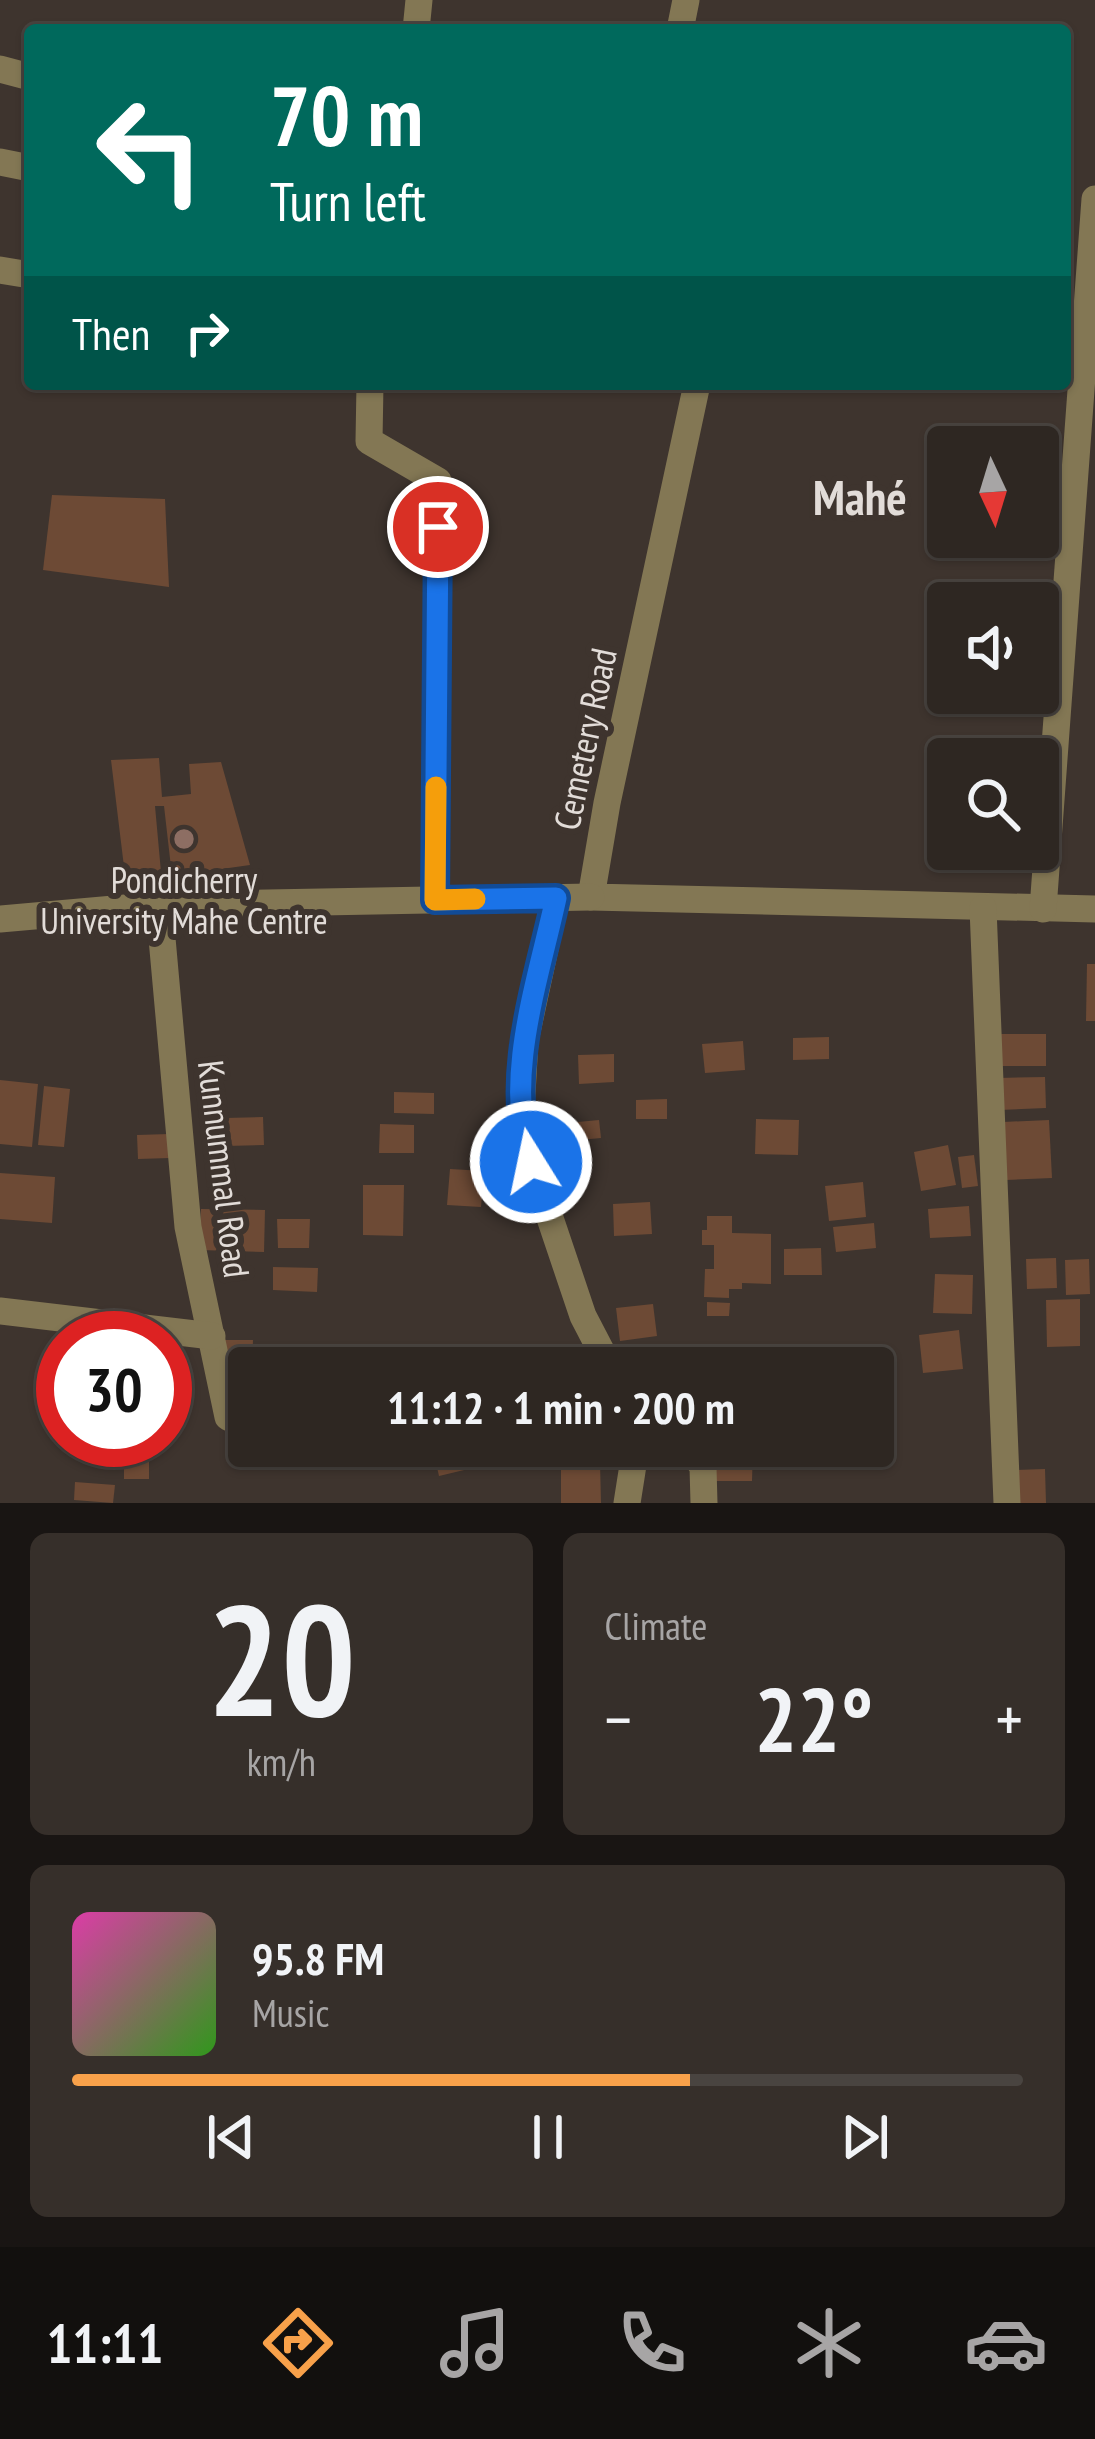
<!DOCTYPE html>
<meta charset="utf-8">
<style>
:root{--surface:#2e2722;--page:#362f2a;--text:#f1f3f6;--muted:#a7a5a5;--line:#494440;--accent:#f8a14a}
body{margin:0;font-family:"PT Sans Narrow",sans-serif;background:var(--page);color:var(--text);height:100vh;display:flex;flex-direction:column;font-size:45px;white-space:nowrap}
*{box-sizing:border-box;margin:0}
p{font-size:39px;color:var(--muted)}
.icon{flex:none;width:66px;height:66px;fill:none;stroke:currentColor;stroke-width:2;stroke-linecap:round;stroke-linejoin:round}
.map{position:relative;height:1503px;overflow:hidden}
.drawer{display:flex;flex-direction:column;gap:30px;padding:30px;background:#191513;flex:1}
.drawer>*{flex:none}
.hud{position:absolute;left:24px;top:24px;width:1047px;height:366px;border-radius:12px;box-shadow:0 3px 9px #0004,0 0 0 3px var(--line);background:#00695c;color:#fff;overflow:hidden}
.needle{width:78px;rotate:176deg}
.fabs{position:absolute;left:927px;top:426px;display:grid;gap:24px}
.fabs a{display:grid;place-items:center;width:132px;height:132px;border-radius:12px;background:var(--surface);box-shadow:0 3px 9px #0004,0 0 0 3px var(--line);font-size:60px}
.speed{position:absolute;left:36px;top:1311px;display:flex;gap:24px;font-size:60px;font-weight:700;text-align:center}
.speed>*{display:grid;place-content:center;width:156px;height:156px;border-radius:50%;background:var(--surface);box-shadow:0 3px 9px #0004,0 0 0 3px var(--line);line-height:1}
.speed .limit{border:18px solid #d22;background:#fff;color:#111}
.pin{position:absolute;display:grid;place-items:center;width:102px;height:102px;color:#fff;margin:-51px;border:6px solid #fff;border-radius:50%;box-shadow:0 3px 12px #0007}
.me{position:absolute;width:132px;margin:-66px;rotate:350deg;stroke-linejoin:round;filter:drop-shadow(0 0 9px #0008)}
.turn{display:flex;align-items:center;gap:42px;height:252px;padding:0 48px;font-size:54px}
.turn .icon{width:156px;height:156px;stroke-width:2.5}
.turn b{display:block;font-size:84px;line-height:102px}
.then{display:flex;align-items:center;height:114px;padding:0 48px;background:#0003;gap:24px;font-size:45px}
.big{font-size:90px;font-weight:800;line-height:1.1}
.drawer .card{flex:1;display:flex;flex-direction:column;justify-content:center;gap:18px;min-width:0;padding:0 42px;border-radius:18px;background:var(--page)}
.drawer .dial{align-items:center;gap:0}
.dial b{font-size:156px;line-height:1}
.song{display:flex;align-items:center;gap:36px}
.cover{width:144px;height:144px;border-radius:18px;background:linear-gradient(135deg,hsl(320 70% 55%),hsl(110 70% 35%))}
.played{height:12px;border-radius:6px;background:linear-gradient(90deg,var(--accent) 65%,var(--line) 65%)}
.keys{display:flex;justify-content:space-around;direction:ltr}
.heat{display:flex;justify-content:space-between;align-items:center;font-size:66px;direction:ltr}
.drawer .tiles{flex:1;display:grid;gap:30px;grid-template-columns:1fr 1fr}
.card:last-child{grid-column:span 2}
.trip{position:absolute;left:228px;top:1347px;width:666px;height:120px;border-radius:12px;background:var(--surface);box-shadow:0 3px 9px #0004,0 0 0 3px var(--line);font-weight:800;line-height:120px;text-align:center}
.dock{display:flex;height:192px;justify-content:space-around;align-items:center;background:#12100e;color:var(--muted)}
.dock .icon{width:84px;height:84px}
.dock .active{color:var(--accent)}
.dock b{font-size:54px;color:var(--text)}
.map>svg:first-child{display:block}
.building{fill:#6d4a35}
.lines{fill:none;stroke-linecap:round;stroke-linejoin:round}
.minor{stroke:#837754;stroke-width:27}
.route-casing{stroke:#114b97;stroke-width:30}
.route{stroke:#1a73e8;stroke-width:21}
.slow{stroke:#f59e0b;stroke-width:21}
.education-dot{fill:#8d6e63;stroke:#3e342e;stroke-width:4.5}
.labels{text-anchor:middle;stroke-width:12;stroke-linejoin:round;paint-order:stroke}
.street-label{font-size:36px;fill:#e2dcd8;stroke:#3e342e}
.poi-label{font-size:36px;fill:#e2dcd8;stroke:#3e342e}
.district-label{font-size:48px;font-weight:bold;fill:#e2dcd8;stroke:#3e342e}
</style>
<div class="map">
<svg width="1095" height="1503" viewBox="0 0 1095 1503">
<rect width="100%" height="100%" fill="#3e342e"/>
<!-- building -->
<g class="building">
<polygon points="52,495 165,499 169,587 43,570"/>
<polygon points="159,758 162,797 191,794 189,764 221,762 250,865 172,876 164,806 155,806 161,872 125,875 111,760"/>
<polygon points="1087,964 1095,964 1095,1021 1086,1021"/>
<rect x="998" y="1034" width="48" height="32"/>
<polygon points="829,1037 829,1059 793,1060 793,1038"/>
<polygon points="743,1041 745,1070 705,1073 702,1044"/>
<polygon points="614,1054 614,1082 579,1084 578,1055"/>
<polygon points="1045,1077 1046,1108 999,1110 998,1078"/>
<polygon points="0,1080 38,1084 32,1147 0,1144"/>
<polygon points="44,1086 70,1089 64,1147 38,1145"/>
<polygon points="394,1092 434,1093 434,1114 394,1113"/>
<polygon points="667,1099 667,1119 636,1119 636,1100"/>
<polygon points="263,1117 264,1145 226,1146 225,1118"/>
<polygon points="756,1119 799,1120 798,1155 755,1154"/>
<polygon points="599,1120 601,1138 569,1141 567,1123"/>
<polygon points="1049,1120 1052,1178 1006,1180 1003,1122"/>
<polygon points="380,1124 414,1125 414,1153 379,1153"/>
<polygon points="169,1134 170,1158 138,1159 137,1135"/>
<polygon points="948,1145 956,1185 921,1191 914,1152"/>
<polygon points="974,1155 978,1186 962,1188 958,1157"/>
<polygon points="450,1169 484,1171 481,1207 447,1205"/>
<polygon points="0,1173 55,1177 52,1223 0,1219"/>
<polygon points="863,1182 866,1217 829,1221 825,1186"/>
<polygon points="363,1185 404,1185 403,1236 363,1235"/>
<polygon points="650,1202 652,1234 614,1236 613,1204"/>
<polygon points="969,1206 971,1236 930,1238 928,1209"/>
<polygon points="201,1209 265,1210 264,1252 200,1250"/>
<polygon points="707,1216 732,1216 732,1233 771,1234 771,1284 742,1283 742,1289 729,1289 729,1298 704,1297 705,1269 714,1269 714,1245 702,1245 702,1230 707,1230"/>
<polygon points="277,1219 310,1219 309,1248 278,1248"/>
<polygon points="874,1223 876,1248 836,1252 833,1227"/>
<polygon points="821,1248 822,1275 784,1275 784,1249"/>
<polygon points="1056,1258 1057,1288 1027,1289 1026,1259"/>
<polygon points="1089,1259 1090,1294 1066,1295 1065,1260"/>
<polygon points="273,1267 318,1268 317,1292 273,1290"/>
<polygon points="935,1274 973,1275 972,1314 933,1313"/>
<polygon points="1080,1299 1080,1346 1047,1347 1046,1300"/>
<polygon points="707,1302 730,1303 729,1316 707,1316"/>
<polygon points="653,1304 657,1336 620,1341 616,1308"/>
<polygon points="959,1330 963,1369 923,1373 919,1335"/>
<polygon points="225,1340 253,1340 252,1368 225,1368"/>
<polygon points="432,1446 476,1446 481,1466 439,1476"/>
<polygon points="714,1447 753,1448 752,1481 714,1481"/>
<rect x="124" y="1451" width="25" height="28"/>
<polygon points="600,1463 601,1503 561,1503 561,1464"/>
<polygon points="1045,1469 1046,1503 1015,1503 1014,1470"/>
<polygon points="75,1482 115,1485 113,1503 74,1500"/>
</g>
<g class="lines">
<!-- minor -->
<g class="minor">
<polyline points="416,30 419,0"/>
<polyline points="680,30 686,0"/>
<polyline points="0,69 30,77"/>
<polyline points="0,162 30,168"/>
<polyline points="0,270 30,275"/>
<polyline points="370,384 369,441 438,481 435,900"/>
<polyline points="697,384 607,803 591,897 1095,909"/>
<polyline points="556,898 525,1041 520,1129 583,1316 610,1368"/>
<polyline points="159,905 188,1227 228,1417 249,1427"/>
<polyline points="983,908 1007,1503"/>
<polyline points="1043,909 1095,199"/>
<polyline points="0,919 159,905 591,897"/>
<polyline points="0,1311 212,1336"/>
<polyline points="289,1446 293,1446"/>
<polyline points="688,1446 703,1467 704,1503"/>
<polyline points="627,1503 636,1446"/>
</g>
</g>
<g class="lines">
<defs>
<path id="route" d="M438,527L435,900L556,898C538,981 503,1079 531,1162"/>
</defs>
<!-- route casing -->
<use href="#route" class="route-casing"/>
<!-- route -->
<use href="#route" class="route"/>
<!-- slow -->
<polyline class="slow" points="436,787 435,900 475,899"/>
</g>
<!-- markers -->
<circle class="education-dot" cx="184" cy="839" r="12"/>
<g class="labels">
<!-- street labels -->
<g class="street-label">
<text transform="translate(585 739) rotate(-78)" y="13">Cemetery Road</text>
<text transform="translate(224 1169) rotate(83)" y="13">Kunnummal Road</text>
</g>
<!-- poi labels -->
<g class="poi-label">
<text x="184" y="893">Pondicherry<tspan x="184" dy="41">University Mahe Centre</tspan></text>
</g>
<!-- district labels -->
<g class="district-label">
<text x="860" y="515">Mahé</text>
</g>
</g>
</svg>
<div class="fabs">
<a><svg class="needle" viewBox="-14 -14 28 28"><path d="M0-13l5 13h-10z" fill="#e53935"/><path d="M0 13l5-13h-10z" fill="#a7a5a5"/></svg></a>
<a><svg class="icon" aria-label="sound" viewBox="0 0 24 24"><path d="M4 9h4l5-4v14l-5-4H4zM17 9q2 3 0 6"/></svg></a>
<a><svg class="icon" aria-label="search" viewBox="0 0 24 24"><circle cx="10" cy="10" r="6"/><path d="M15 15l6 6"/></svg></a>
</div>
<div class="speed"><div class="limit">30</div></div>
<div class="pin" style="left:438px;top:527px;background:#d93025"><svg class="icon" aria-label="arrive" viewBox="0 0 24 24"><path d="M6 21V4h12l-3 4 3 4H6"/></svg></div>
<svg class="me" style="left:531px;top:1162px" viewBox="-20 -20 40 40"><circle r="17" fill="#1a73e8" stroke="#fff" stroke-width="3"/><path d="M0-11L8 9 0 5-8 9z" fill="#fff"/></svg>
<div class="trip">11:12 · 1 min · 200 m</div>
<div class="hud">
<div class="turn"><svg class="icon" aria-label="left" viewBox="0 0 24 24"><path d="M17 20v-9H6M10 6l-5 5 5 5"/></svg><div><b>70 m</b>Turn left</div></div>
<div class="then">Then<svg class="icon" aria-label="right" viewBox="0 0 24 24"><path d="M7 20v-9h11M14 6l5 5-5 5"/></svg></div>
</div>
</div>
<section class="drawer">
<div class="tiles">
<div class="card dial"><b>20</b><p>km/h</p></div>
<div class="card"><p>Climate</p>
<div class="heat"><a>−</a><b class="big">22°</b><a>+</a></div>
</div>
<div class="card">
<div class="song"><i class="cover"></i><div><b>95.8 FM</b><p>Music</p></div></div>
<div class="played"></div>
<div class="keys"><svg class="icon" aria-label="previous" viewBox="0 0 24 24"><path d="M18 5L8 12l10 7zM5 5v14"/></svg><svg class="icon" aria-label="pause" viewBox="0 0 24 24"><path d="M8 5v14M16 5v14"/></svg><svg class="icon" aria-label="next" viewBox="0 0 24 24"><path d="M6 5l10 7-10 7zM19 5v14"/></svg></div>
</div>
</div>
</section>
<nav class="dock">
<b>11:11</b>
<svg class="icon active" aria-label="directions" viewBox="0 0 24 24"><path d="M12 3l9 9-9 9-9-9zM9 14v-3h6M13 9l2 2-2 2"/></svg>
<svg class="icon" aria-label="music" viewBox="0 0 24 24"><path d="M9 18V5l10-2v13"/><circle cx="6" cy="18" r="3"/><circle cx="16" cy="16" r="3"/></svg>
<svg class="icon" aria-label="phone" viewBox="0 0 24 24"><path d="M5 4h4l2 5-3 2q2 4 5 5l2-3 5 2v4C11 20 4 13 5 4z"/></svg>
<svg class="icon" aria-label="climate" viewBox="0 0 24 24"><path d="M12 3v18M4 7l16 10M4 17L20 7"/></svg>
<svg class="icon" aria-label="car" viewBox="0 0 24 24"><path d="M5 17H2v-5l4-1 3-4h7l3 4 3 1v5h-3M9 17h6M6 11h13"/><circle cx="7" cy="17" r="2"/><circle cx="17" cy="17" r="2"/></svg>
</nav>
